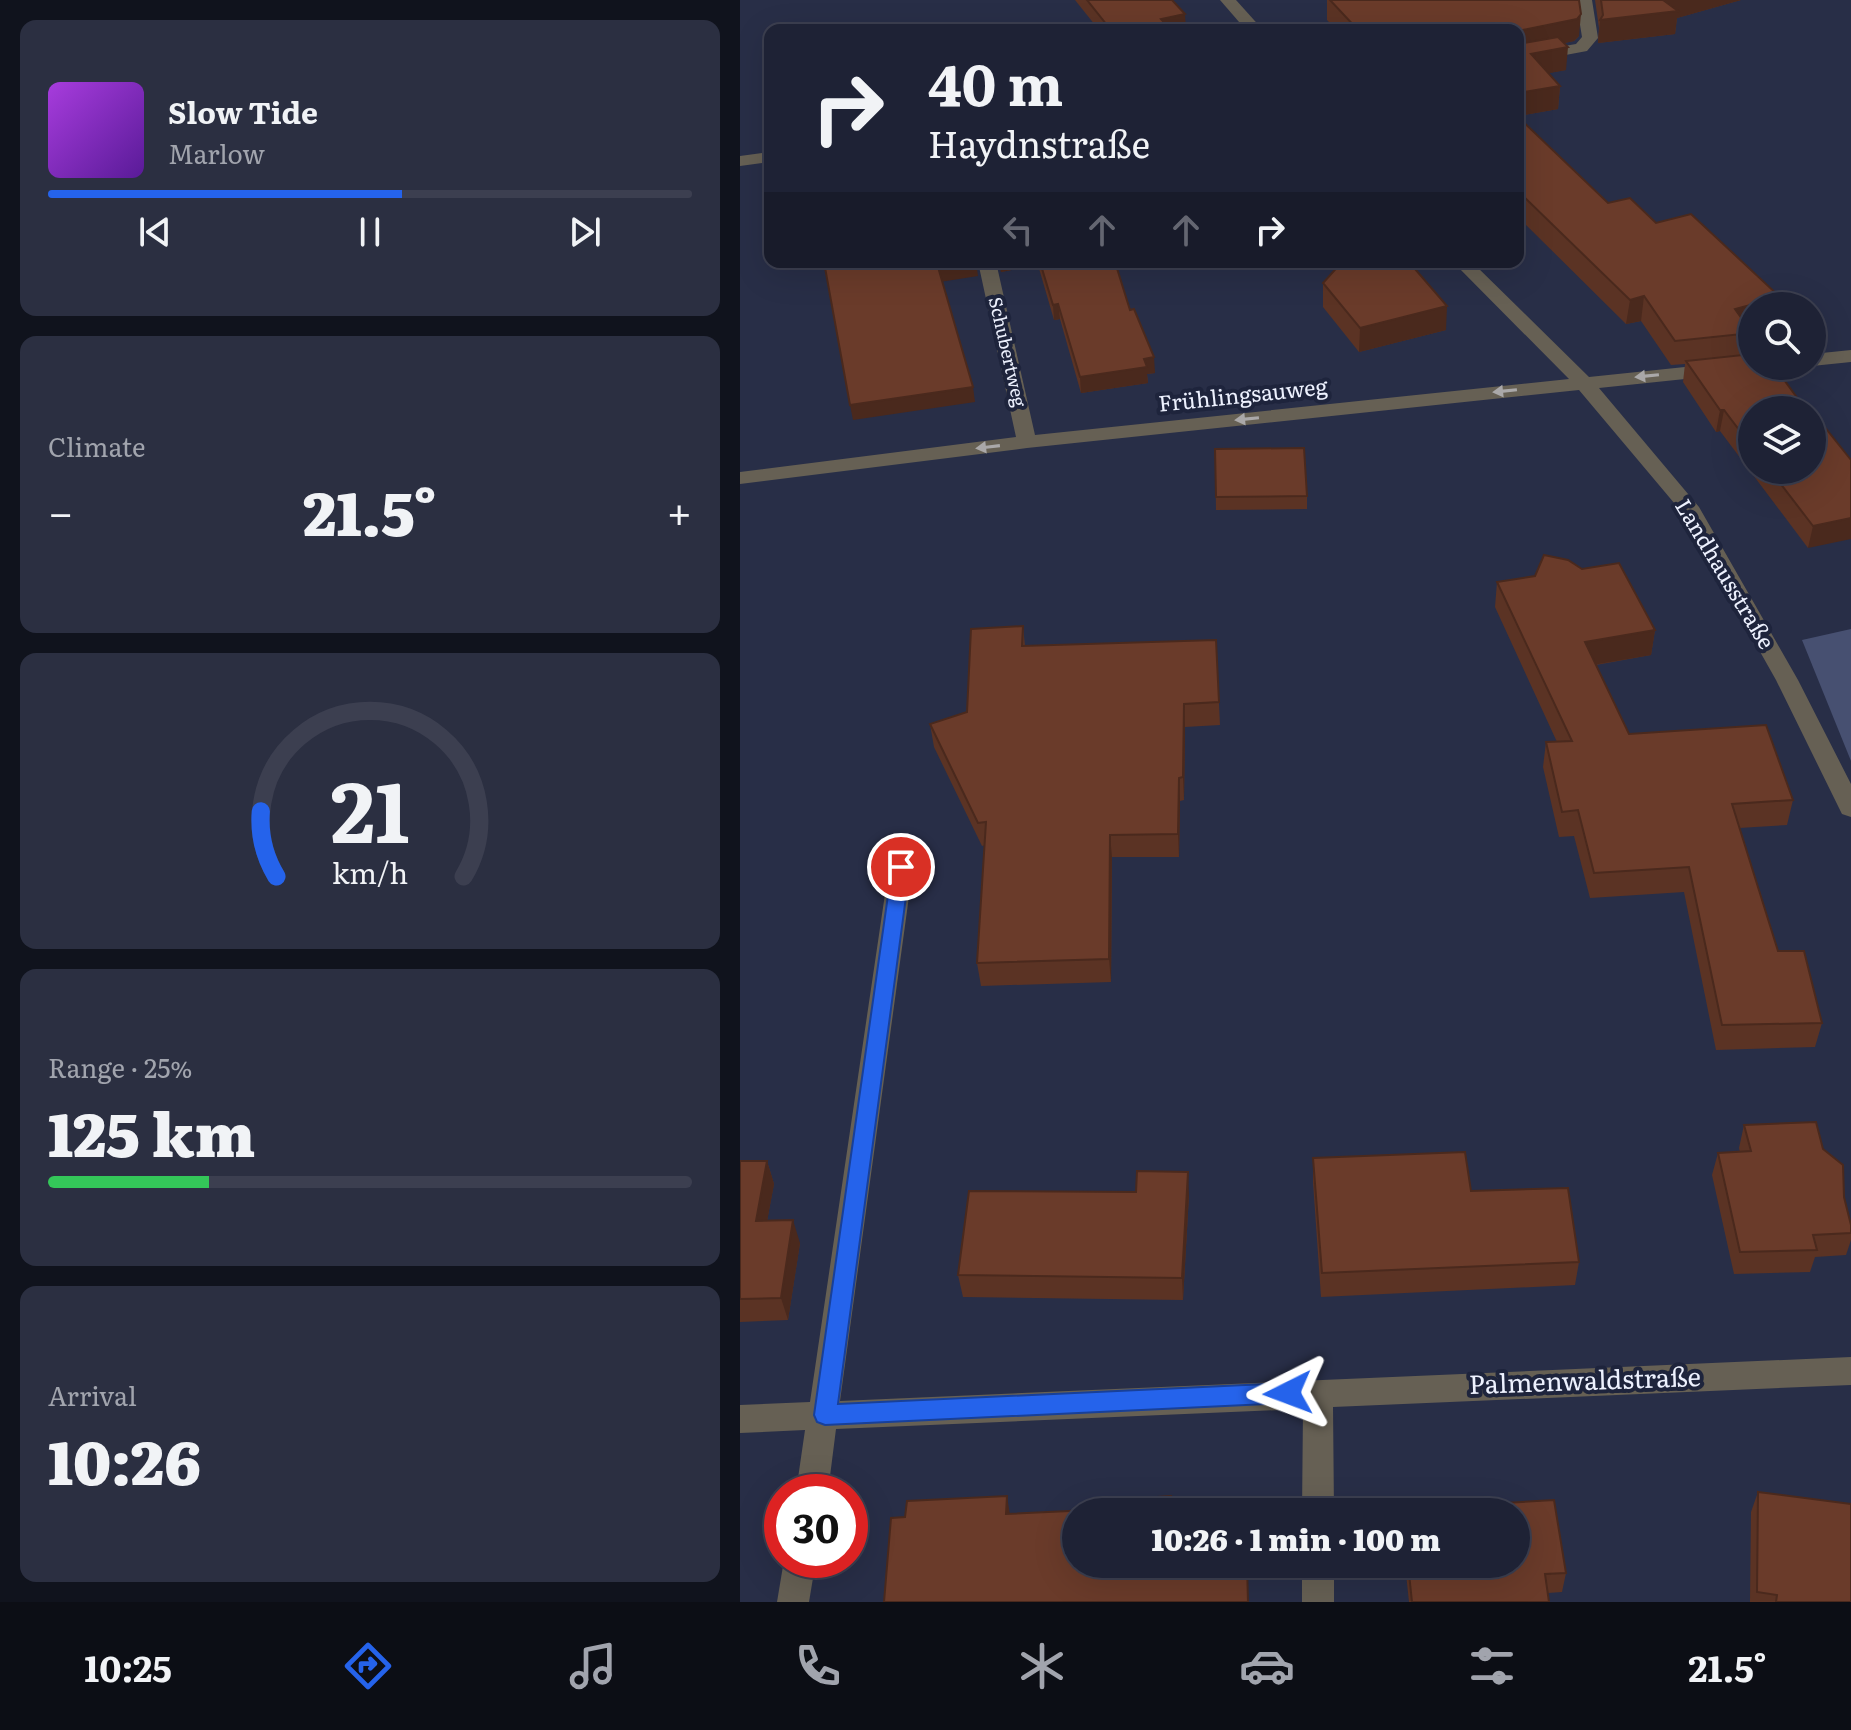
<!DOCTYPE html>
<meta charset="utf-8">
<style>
:root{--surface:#1e2235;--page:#2b2f41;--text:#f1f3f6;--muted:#a1a4ad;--line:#3c3f50;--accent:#2563eb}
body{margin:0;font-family:Literata,serif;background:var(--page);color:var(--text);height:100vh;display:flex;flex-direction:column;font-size:30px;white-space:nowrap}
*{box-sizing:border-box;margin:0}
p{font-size:26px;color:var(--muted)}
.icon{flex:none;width:44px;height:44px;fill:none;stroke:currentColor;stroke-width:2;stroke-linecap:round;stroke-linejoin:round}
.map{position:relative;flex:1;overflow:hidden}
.panel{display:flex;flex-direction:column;gap:20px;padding:20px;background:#10131d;width:740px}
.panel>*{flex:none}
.top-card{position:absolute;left:24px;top:24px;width:760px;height:244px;border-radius:16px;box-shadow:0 8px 32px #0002,0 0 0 2px var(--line);background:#1e2235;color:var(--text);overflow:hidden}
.buttons{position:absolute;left:998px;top:292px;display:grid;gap:16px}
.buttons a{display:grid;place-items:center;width:88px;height:88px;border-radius:50%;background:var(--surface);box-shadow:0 8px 32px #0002,0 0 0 2px var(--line);font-size:40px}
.speed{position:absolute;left:24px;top:1474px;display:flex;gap:16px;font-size:40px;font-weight:700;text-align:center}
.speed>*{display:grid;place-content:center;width:104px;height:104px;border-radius:50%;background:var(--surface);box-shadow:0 8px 32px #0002,0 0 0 2px var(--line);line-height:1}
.speed .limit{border:12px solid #d22;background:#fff;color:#111}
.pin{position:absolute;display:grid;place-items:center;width:68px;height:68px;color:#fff;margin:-34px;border:4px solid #fff;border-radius:50%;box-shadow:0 2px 8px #0007}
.me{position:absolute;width:88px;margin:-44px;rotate:267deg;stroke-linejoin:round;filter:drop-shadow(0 0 6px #0008)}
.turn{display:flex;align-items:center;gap:28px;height:168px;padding:0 32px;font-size:36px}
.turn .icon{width:104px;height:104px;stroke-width:2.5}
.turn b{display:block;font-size:56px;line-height:68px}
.lanes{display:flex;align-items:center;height:76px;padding:0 32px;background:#0003;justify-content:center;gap:40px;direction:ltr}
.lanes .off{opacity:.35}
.big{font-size:60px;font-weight:800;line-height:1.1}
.panel .tile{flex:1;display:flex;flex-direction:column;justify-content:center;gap:12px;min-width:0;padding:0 28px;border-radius:16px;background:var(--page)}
.panel .dial{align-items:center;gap:0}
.dial svg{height:208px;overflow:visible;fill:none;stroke:var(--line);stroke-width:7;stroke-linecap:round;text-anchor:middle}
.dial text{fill:var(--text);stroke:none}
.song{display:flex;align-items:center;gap:24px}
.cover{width:96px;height:96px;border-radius:12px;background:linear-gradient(135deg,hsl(280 70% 55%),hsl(270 70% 35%))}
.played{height:8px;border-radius:4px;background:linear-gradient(90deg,var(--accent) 55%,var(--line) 55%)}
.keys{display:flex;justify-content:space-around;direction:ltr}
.heat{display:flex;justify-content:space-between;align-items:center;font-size:44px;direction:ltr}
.charge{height:12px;border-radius:6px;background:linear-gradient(90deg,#34c759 25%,var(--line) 0)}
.trip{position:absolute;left:322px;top:1498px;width:468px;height:80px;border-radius:40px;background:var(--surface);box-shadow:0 8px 32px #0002,0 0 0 2px var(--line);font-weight:800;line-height:80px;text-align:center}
.tabs{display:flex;height:128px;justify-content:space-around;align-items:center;background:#0c0e15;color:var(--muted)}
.tabs .icon{width:56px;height:56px}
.tabs .on{color:var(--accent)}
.tabs b{font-size:36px;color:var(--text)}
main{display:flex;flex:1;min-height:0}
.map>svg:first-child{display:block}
.green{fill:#475071}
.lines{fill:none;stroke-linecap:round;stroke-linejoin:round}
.minor{fill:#666054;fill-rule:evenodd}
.wall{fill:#5b3324}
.shaded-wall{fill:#4a291d}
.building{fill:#6a3b2a;stroke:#4a291d;stroke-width:2}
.oneway{fill:#aaa8a9}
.route{fill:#2563eb;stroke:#184099;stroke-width:2}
.labels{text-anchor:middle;stroke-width:8;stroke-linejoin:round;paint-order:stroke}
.far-street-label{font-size:18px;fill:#edf1fe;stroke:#1e243c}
.street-label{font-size:22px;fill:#edf1fe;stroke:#1e243c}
.near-street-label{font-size:26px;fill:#edf1fe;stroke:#1e243c}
</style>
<main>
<section class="panel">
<div class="tile">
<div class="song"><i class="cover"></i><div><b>Slow Tide</b><p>Marlow</p></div></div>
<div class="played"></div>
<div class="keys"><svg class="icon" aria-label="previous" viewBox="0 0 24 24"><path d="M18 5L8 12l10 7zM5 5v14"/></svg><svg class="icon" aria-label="pause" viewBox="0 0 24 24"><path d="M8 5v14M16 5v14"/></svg><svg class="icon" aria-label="next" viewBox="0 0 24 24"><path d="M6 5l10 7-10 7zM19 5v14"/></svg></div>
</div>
<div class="tile"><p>Climate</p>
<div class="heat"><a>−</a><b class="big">21.5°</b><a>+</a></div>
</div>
<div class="tile dial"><svg viewBox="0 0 100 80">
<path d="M14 69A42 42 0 1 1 86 69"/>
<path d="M14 69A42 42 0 0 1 8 44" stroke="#2563eb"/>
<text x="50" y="56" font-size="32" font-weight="700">21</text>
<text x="50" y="72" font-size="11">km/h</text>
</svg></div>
<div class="tile"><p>Range · 25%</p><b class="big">125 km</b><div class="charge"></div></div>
<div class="tile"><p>Arrival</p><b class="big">10:26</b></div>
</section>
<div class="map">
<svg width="1111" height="1602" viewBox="0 0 1111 1602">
<rect width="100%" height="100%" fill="#282e47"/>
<!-- green -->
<polygon class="green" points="1111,629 1111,761 1062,640"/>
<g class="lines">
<!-- minor -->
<g class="minor">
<polygon points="480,0 496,0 523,30 506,30"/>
<polygon points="836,0 852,0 858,38 847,51 778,64 778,54 836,44 842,37"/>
<polygon points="30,152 30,162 0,166 0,156"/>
<polygon points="238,262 256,262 295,435 829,379 713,262 732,262 849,377 1012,360 1012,366 1022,366 1012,372 859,388 959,507 1058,680 1111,784 1111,817 1102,814 1099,808 1036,680 940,510 839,390 287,448 0,484 0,472 276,437"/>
<polygon points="1111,350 1111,362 1072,366 1072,354"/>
<polygon points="161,858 170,861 173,867 100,1401 1111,1357 1111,1385 593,1407 594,1512 562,1512 563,1409 96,1429 88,1492 56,1492 65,1430 0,1433 0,1405 70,1402 149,867 152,861"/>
<polygon points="44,1560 76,1560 69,1602 37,1602"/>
<rect x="562" y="1564" width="32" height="38"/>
</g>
</g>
<!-- wall -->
<g class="wall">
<polygon points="335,0 432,0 446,29 359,30"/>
<polygon points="587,0 839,0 839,36 834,41 824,43 826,70 808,73 820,86 818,109 778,116 778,30 597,30 587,20"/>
<polygon points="855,0 1001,0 937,18 935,34 858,43 859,28"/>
<polygon points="778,117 868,203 916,223 1012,306 1012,328 1009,328 1012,332 1012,336 1009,355 1012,410 1012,470 1072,470 1111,460 1068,548 980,431 976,432 943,382 945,364 931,365 901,321 886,324 778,217"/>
<polygon points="259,262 375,262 390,310 415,373 407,374 408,383 341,393 320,319 314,320 298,265 261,272"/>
<polygon points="583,283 706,330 619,352 583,307"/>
<polygon points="475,449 567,496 567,509 476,510"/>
<polygon points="757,582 915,630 911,655 856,665 889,734 1053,800 1047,825 999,828 1038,951 1082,1023 1075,1047 976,1050 944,892 850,898 834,836 819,837 803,767 806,742 817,742 755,607"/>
<polygon points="283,626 285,646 476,640 480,725 445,727 444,800 440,801 439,857 372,857 371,982 241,986 237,963 245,845 242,846 194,747 190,724 227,712"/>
<polygon points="1004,1125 1083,1149 1104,1197 1111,1225 1111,1240 1106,1255 1075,1257 1070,1272 994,1274 972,1175 978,1153 1000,1152 999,1148"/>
<polygon points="573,1158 731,1191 839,1262 835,1285 581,1297 573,1182"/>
<polygon points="0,1161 27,1161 34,1184 27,1221 60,1243 48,1320 0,1322"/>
<polygon points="449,1195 443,1300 223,1297 218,1275"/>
<polygon points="1018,1492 1111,1602 1010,1602 1011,1512"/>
<polygon points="814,1500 826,1573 822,1592 808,1593 809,1602 669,1602 665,1564 776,1564 776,1512 662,1512 663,1509"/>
</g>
<!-- shaded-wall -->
<g class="shaded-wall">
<polygon points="923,0 1001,0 937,18 935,34 858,43 860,20"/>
<polygon points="445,14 446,29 422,30 421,19"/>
<polygon points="841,14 839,36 834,41 778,53 778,31"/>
<polygon points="828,47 826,70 789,77 791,54"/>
<polygon points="820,86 818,109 778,116 778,93"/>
<polygon points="226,262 236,262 238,276 200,282 198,267"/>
<polygon points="260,262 297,262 298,265 261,272"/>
<polygon points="904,296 901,321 886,324 890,300"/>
<polygon points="1040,297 1038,306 1012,306 1012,328 991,333 995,309"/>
<polygon points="318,304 320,319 314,320 313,305"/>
<polygon points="707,306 706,330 619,352 620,328"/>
<polygon points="414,357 415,373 407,374 408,383 341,393 340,377"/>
<polygon points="233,387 235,402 113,420 110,405"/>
<polygon points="980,410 984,410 980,431 976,432"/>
<polygon points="1111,518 1111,539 1068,548 1073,526"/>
<polygon points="915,630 911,655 841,667 845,642"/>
<polygon points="444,704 445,727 444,800 443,777"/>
<polygon points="439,778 440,801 439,857 438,834"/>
<polygon points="370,835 372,857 371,982 369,959"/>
<polygon points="27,1161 34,1184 23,1243 16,1221"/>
<polygon points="448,1172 449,1195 443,1300 442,1278"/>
<polygon points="53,1220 60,1243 48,1320 41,1298"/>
<polygon points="267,1496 270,1515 266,1514"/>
</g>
<!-- building -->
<g class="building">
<polygon points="347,0 432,0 445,14 421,19 431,30 371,30"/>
<polygon points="590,0 839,0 841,14 837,19 778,31 778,30 618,30"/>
<polygon points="861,0 923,0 938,11 860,20 863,15"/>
<polygon points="243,25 245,30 235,30"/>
<polygon points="818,37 828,47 791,54 820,86 778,93 778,44"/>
<polygon points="778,117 868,203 890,198 916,223 951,214 1040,297 995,309 1012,333 935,341 904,296 890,300 778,191"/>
<polygon points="84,262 226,262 198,267 233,387 110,405"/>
<polygon points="300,262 375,262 390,310 394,309 414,357 404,359 407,367 340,377 318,304 313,305"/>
<polygon points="602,262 669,262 707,306 620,328 583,283"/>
<polygon points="1012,354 1012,366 1034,366 1066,410 1012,410 1012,447 984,410 980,410 946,361"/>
<polygon points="1072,419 1074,422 1079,420 1111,460 1111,518 1073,526 1030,470 1072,470"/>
<polygon points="564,448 567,496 476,497 475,449"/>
<polygon points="804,555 828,560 842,569 879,563 915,630 845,642 889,734 1026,725 1053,800 992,804 1038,951 1064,951 1082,1023 982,1025 949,867 854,873 838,810 822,812 806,742 832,741 757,582 795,576"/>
<polygon points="283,626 282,646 476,640 479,702 444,704 443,777 439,778 438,834 370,835 369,959 237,963 246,822 238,823 190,724 227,712 231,629"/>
<polygon points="1076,1122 1083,1149 1103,1165 1104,1197 1111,1225 1111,1233 1073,1235 1077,1250 1000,1252 978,1153 1011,1151 1004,1125"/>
<polygon points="725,1152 731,1191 828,1188 839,1262 582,1273 573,1158"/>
<polygon points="0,1161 27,1161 16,1221 53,1220 41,1298 0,1299"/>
<polygon points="397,1171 448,1172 442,1278 218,1275 229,1191 396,1192"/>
<polygon points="1018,1492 1111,1504 1111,1602 1036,1602 1037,1595 1017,1592"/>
<polygon points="267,1496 266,1514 393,1508 403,1498 431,1496 440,1506 504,1503 505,1512 336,1512 336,1564 507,1564 508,1602 144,1602 151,1518 165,1517 167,1501"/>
<polygon points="814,1500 826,1573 805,1574 809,1602 672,1602 668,1564 776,1564 776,1512 663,1512 663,1509"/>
</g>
<!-- one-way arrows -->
<defs><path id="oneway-solid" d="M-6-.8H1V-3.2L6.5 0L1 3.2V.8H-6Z" transform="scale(2)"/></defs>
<g class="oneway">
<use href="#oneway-solid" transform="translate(907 376) rotate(174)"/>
<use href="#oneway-solid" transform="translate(765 391) rotate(174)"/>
<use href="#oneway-solid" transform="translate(507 419) rotate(174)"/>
<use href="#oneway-solid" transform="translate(248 447) rotate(173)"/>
</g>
<!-- route -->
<polygon class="route" points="161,860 170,867 98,1404 548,1383 556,1386 559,1393 556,1400 548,1403 85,1425 77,1422 74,1415 152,867"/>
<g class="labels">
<!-- far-street labels -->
<g class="far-street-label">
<text transform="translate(267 352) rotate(77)" y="6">Schubertweg</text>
</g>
<!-- street labels -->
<g class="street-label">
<text transform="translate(503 395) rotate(-6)" y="8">Frühlingsauweg</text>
<text transform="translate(985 574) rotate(59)" y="8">Landhausstraße</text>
</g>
<!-- near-street labels -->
<g class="near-street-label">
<text transform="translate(845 1381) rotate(-2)" y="9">Palmenwaldstraße</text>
</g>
</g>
</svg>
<div class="buttons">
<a><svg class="icon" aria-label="search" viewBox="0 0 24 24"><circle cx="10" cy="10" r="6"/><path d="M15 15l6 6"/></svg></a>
<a><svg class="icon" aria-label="layers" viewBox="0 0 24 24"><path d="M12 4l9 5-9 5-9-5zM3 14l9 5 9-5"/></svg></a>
</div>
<div class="speed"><div class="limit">30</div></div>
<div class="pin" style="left:161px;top:867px;background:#d93025"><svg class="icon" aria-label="arrive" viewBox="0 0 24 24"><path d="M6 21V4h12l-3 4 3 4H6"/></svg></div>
<svg class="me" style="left:548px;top:1393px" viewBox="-20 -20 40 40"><path d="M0-17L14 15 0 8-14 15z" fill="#2563eb" stroke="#fff" stroke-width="4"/></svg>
<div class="trip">10:26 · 1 min · 100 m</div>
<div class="top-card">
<div class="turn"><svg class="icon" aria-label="right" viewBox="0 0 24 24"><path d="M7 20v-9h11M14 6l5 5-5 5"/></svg><div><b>40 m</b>Haydnstraße</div></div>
<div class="lanes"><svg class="icon off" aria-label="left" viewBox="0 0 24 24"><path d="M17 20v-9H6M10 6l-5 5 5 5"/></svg><svg class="icon off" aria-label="ahead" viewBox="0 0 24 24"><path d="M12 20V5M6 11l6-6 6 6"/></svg><svg class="icon off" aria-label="ahead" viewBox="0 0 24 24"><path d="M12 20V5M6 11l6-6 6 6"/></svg><svg class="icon" aria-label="right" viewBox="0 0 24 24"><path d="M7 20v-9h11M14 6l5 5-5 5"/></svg></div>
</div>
</div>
</main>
<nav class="tabs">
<b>10:25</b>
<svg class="icon on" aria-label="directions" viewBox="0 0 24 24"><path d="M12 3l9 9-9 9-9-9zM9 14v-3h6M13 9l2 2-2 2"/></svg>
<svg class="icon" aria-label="music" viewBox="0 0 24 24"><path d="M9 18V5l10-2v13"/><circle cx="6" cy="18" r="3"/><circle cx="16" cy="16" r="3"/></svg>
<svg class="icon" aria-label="phone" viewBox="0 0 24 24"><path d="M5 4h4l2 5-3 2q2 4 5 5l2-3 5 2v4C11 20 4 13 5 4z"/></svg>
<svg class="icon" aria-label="climate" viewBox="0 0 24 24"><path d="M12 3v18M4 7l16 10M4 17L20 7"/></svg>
<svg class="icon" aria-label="car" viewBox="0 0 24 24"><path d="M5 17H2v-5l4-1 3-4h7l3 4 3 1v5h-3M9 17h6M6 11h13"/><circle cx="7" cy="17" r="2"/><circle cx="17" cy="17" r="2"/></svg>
<svg class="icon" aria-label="filters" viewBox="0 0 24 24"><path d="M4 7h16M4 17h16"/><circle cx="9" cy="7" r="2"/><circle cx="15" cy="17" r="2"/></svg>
<b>21.5°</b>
</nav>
